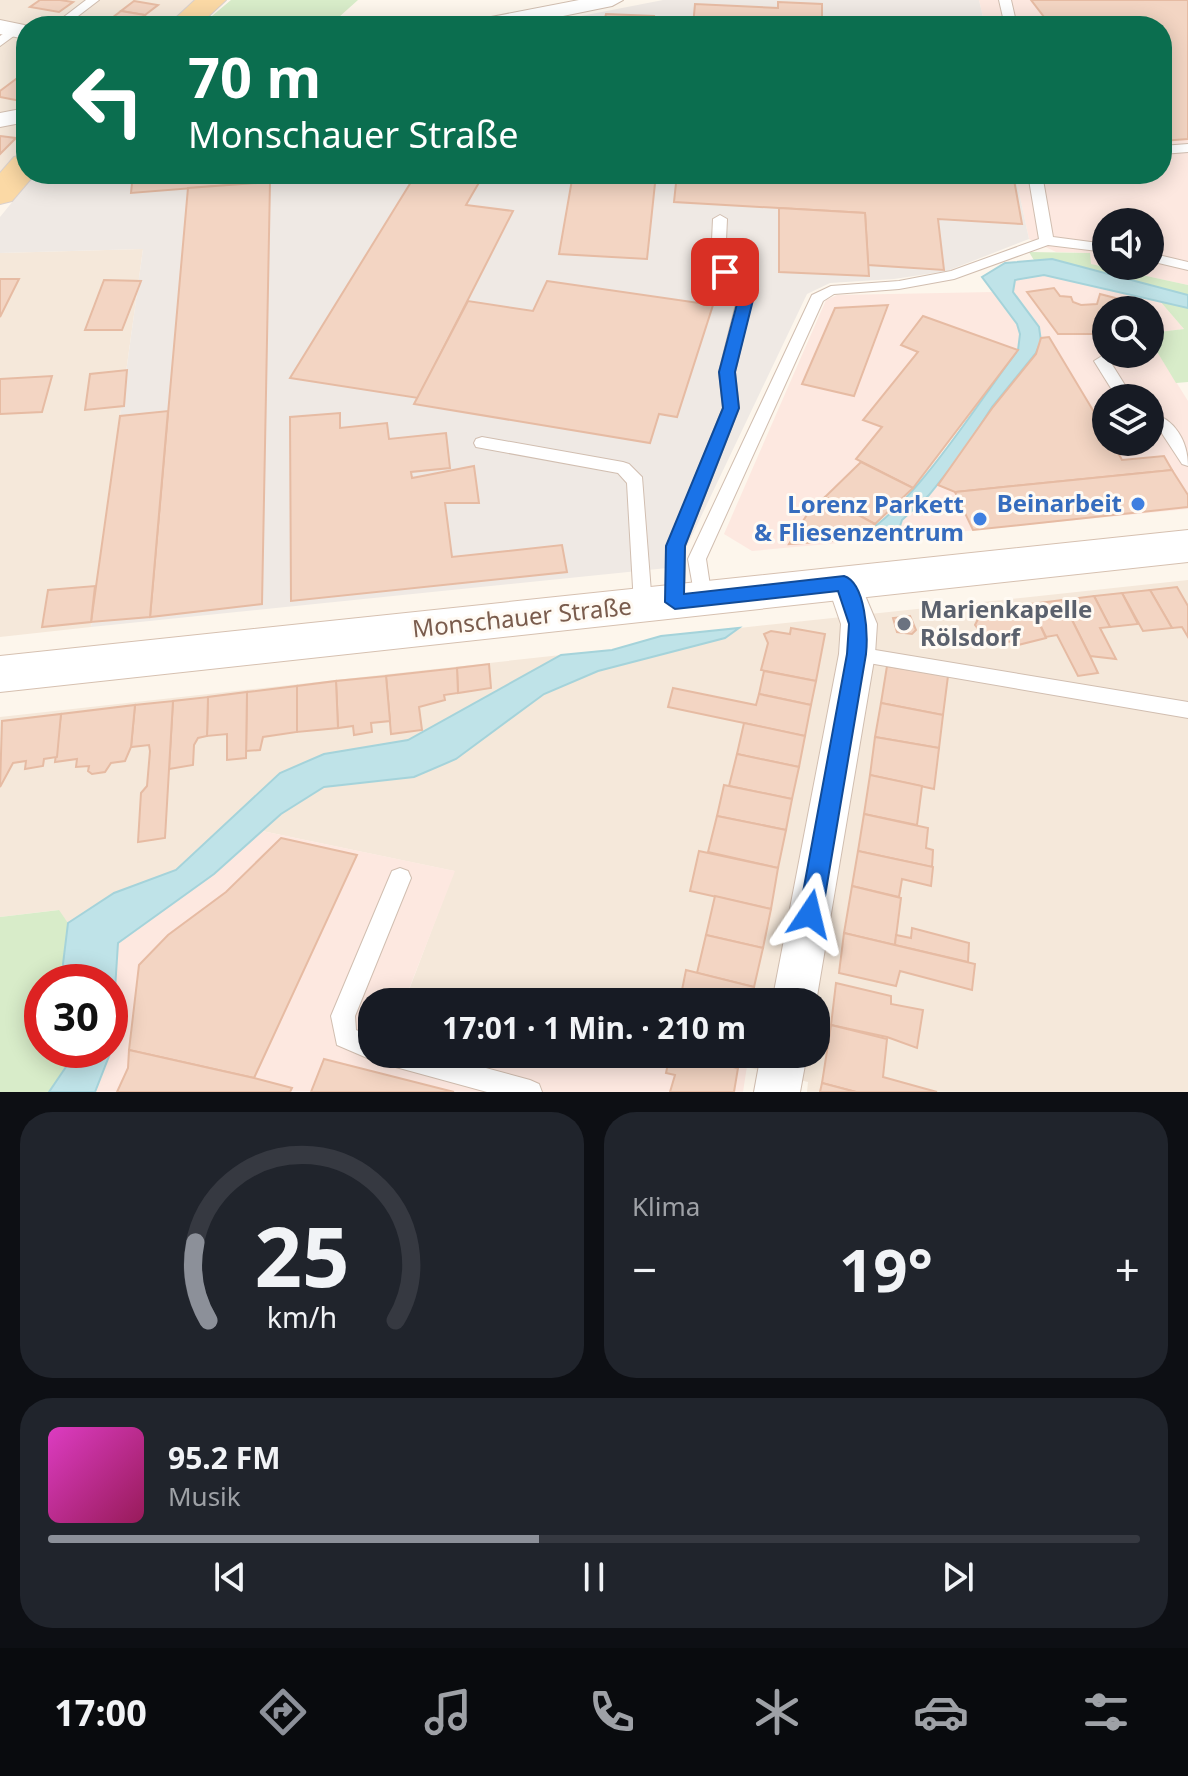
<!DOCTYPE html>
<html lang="de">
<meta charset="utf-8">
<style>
:root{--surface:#171b24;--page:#20242c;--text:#f1f3f6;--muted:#9ea1a6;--line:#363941;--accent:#8c9099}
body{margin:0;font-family:"Noto Sans",sans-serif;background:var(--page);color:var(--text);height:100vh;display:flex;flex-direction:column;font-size:30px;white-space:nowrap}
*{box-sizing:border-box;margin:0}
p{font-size:26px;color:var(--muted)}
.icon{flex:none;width:44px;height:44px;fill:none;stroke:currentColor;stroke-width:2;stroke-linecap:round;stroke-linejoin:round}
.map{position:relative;height:1092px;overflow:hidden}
.details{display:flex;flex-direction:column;gap:20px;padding:20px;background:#0d0f14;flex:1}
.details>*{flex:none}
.banner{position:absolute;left:16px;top:16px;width:1156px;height:168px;border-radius:32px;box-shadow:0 4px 20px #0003;background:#0b6e4f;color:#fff;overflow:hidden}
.tools{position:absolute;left:1092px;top:208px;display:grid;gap:16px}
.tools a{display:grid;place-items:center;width:72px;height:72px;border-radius:50%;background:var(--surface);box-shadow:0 4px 20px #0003;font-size:40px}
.speed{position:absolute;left:24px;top:964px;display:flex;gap:16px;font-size:40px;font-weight:700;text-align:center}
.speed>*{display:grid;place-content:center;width:104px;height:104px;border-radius:50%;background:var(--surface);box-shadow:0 4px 20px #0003;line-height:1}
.speed .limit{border:12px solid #d22;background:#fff;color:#111}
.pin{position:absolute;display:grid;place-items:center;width:68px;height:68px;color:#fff;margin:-34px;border-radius:16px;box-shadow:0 4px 12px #0006}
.me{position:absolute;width:88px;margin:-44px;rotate:10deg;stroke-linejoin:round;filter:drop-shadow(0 0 6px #0008)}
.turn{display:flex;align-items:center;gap:28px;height:168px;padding:0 40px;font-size:36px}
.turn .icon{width:104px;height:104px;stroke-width:2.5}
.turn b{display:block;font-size:56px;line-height:68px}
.big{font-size:60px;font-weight:700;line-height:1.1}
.details .card{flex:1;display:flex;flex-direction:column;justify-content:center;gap:12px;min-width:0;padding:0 28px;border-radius:32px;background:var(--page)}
.details .dial{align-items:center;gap:0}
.dial svg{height:208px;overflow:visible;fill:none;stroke:var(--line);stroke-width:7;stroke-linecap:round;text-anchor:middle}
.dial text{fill:var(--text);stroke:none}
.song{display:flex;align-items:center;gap:24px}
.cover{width:96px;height:96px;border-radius:12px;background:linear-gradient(135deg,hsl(310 70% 55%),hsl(330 70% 35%))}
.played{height:8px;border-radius:4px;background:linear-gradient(90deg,var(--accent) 45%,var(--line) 45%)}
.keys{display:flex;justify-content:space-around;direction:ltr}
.heat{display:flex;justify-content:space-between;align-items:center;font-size:44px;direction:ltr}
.details .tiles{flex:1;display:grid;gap:20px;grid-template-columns:1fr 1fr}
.card:last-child{grid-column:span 2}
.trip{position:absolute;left:358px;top:988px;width:472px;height:80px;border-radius:32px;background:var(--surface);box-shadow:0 4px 20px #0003;font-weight:700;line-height:80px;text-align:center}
.tabs{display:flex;height:128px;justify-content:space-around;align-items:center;background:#090b0e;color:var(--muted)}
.tabs .icon{width:56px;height:56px}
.tabs .on{color:var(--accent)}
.tabs b{font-size:36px;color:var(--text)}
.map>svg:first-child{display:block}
.residential{fill:#f5e8da}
.commercial{fill:#fde8e0;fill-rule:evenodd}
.industrial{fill:#efe9e4}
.green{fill:#d8ecc9}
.water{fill:#bfe3e8;stroke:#a5d3da;stroke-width:2}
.building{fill:#f3d5c3;stroke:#e6bba3;stroke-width:2}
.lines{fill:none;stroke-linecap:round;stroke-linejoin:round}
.lane-casing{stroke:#d1beb0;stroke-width:2}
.street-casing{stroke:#d1beb0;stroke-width:2}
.secondary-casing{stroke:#d6c0b0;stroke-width:2}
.primary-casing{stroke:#dad1cd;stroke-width:2}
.lane{fill:#fff;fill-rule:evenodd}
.street{fill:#fff;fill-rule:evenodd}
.secondary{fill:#fff;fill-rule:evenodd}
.primary{fill:#fbd9a5;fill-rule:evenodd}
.route{fill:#1a73e8;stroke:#114b97;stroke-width:2}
.shop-dot{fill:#3f7fe0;stroke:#fffaf3;stroke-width:3}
.worship-dot{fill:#6b7280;stroke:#fffaf3;stroke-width:3}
.labels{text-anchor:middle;stroke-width:6;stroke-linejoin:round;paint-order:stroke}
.shop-label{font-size:24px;font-weight:bold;fill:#366cbe;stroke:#fffaf3;text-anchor:end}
.worship-label{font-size:24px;font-weight:bold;fill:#5b616d;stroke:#fffaf3;text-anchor:start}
.street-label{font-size:24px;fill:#7a5c4d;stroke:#fffaf3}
</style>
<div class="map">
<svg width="1188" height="1092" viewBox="0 0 1188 1092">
<rect width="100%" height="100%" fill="#fdf6ec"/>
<!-- residential -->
<g class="residential">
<polygon points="0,0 200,0 166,26 26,26 26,151 0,177"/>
<polygon points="143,249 91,627 0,637 0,253"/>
<polygon points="1188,580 1188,1092 807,1092 808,1082 693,1054 816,1054 816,1002 460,1002 409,990 454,871 262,831 281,814 324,787 415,777 456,759 544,694 598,671 725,638 739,628"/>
<polygon points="561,655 408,740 369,747 280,773 176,870 114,893 68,923 58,910 0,917 0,717"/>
</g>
<!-- commercial -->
<g class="commercial">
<path d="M979,0H1188V285L1090,264V253L1056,252L1029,239L1015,174H1162V26H985ZM1106,222H1150V266H1106Z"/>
<path d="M1043,275L1159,300L1184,329L1150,333V310H1106V354H1150V340L1188,401V509L896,538L902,520L929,495L961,455L1039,327L1013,292L1015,280ZM1106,398H1150V442H1106Z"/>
<polygon points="993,292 1017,323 1020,334 1018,350 918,484 864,536 850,542 752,551 724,534 826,300 837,295"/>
<polygon points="262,831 455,871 409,989 460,1002 372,1002 372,1054 693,1054 747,1066 743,1092 95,1092 111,1051 118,943 214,874"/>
</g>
<!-- industrial -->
<g class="industrial">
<polygon points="663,0 979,0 985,26 530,26"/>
<polygon points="35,174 1015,174 1029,239 947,271 894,279 830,283 807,294 677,567 91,627 143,249 0,253 0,217"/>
</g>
<!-- green -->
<g class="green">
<polygon points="231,0 358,0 339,17 373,26 200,26"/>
<polygon points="1029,252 1090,253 1091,264 1188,285 1188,382 1176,383 1150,340 1150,333 1184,329 1159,300 1043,275"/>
<polygon points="59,910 68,923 63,964 66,982 42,982 42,1050 73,1050 72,1058 49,1092 0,1092 0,917"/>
</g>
<!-- water -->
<g class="water">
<path d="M1052,259L1188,295V308L1044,275L1015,280L1013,292L1039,327L1041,341L1036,353L992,407L961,455L929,495L902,520L896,538L850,542C911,514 976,404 1018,350L1020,334L1017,324L982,277L1005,263Z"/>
<polygon points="739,628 725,638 598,671 544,694 456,759 414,777 324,787 281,814 214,874 118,943 111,1051 95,1092 49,1092 72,1058 73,1050 110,1050 110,982 66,982 63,964 68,923 114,893 176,870 280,773 324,754 408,740 561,655 612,650 661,636"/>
</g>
<!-- building -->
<g class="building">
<polygon points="40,0 60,0 73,2 59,12 30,7"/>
<polygon points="1031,0 1188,0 1188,139 1162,141 1162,26 1051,26"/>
<polygon points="134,1 158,5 145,15 121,11"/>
<polygon points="778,2 822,4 822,25 853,26 693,26 695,4 778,8"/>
<polygon points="121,11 145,15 132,25 108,21"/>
<polygon points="606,14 654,16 653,26 603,26"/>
<polygon points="20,72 26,73 26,102 0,97 0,91 24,73"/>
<polygon points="0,136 16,138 0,154"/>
<polygon points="133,174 270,174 270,182 131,193"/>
<polygon points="416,174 484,174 466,205 513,211 418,398 290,378"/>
<polygon points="573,174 656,174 647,259 559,254"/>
<polygon points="677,174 1013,174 1022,224 938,219 944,270 868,265 865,213 674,202"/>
<polygon points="270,182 262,604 150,617 188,188"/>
<polygon points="779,208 865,213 869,276 779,272"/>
<polygon points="0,279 19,279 0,317"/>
<polygon points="104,280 141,281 122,330 85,330"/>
<polygon points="547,281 713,305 677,417 659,414 650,443 414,404 468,301 533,311"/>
<polygon points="1054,288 1060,296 1071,297 1073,302 1081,305 1097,304 1100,294 1146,306 1144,310 1106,310 1106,334 1058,334 1027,292"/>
<polygon points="888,305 854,396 802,384 835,308"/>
<polygon points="923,316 1018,350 913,488 856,459 882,427 863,420 918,352 901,345"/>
<polygon points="1049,337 1106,432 1106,442 1112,442 1122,460 1164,456 1172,470 955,492 938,485 993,407 1036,354 1041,338"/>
<polygon points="127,370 124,406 85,410 90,374"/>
<polygon points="52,376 42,412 0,414 0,379"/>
<polygon points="168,411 150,617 91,622 120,416"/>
<polygon points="340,413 340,428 387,423 389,439 446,433 450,468 411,472 412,478 474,466 479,503 445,503 452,557 562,545 567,572 291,601 290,417"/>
<polygon points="861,462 913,488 875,524 825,497"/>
<polygon points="1172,470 1188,495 1188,507 973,530 955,492"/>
<polygon points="825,497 875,524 863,535 846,540 789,544 808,513"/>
<polygon points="95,586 91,622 42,627 48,590"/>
<polygon points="1177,587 1188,606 1188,637 1182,627 1172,628 1150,590"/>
<polygon points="1150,590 1172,628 1143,631 1122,593"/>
<polygon points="1122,593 1138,624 1110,627 1094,596"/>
<polygon points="1094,596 1110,627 1100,628 1116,659 1090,656 1062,600"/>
<polygon points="1062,600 1090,656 1098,673 1078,676 1057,635 1046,637 1030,604"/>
<polygon points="1030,604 1046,638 1018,645 1016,641 997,643 992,634 981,633 975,625 978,619 984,618 981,609"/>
<polygon points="910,616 916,630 912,634 897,632 893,618"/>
<polygon points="791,628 825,634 816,681 761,670 768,643 764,634 771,631 790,634"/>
<polygon points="489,664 491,688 458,693 457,668"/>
<polygon points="887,666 948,676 943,715 881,703"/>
<polygon points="457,668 458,693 444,695 445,700 419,707 422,730 391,734 386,676"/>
<polygon points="764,671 816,681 811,705 759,694"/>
<polygon points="386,676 390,721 371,723 372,732 354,735 353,726 338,728 336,681"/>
<polygon points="336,681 338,728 297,732 297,686"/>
<polygon points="297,686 297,732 263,737 260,750 246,751 247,692"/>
<polygon points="673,688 756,705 759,694 811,705 805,736 668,707"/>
<polygon points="247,692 246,758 227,760 227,734 207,736 208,697"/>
<polygon points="208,697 207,736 198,738 194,745 193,765 169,769 173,701"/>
<polygon points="173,701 165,838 138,842 141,793 147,786 150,751 149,745 131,747 135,705"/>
<polygon points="881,703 943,715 939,748 875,737"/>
<polygon points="135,705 131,747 125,761 111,763 105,772 92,774 88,771 89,766 76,767 77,759 55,762 61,714"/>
<polygon points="61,714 57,757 44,759 43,766 25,769 26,761 13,763 0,787 2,721"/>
<polygon points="744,723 805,736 799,767 737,754"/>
<polygon points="875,737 939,748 934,789 870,775"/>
<polygon points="737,754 799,767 792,799 729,786"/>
<polygon points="870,775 922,786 917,825 864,814"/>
<polygon points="724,785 792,799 786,830 717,816"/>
<polygon points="864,814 928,828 926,848 933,850 932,867 858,851"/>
<polygon points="717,816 786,830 778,868 708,852"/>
<polygon points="281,838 357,855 254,1078 129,1050 139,965 168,935 226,892"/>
<polygon points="699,851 778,868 771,909 690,891"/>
<polygon points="858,851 933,867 931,886 902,879 899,897 852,886"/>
<polygon points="852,886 901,898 895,945 844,933"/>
<polygon points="715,896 771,909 763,948 706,935"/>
<polygon points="912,928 969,943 968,962 895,945 896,935 911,938"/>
<polygon points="844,933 975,964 972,990 900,971 896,986 839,973"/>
<polygon points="706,935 763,948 754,987 697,973"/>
<polygon points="686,970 754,987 751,1002 694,1002 694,999 681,995"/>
<polygon points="836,983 891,996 891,1004 923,1010 917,1048 887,1037 831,1025"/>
<polygon points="427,994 460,1002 424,1002"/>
<polygon points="831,1025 887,1039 883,1077 937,1092 856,1092 822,1083"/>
<polygon points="129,1050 254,1078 292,1088 290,1092 117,1092 128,1068"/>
<polygon points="670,1054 738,1068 734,1092 670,1092 675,1075 666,1073"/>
<polygon points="680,1054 741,1054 738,1068"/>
<polygon points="324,1059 454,1092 311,1092"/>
<polygon points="822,1083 856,1092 820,1092"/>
</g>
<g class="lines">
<defs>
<g id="lane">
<polygon points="86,0 99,0 65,26 52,26"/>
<polygon points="999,0 1011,0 1017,26 1005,26"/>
<polygon points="12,28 22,30 0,46 0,36"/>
<polygon points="1188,144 1188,152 1162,154 1162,146"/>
<polygon points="1028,174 1042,174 1053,237 1106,244 1106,252 1048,245 954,279 899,289 834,294 823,301 706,559 712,599 710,604 696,604 688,559 812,295 831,286 899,281 951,271 1039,239"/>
<polygon points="720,215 727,219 725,262 752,300 735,372 739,408 685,546 684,602 682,607 668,607 666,602 667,546 723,408 719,372 737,300 711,262 713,219"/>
<polygon points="1150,253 1188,262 1188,270 1150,261"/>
<polygon points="1102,356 1108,358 1133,398 1117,398 1094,361"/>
<path d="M1150,412C1175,419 1188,441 1188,466L1182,464L1161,432L1150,425Z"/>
<polygon points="482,437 623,462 629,464 642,477 652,605 650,610 636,610 634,605 627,483 618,473 476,447 474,443 476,439"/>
<polygon points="857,647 1188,702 1188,718 857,661 850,659 847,654 850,649"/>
<polygon points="400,868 408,871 411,878 355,1016 356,1030 372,1037 372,1054 434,1054 530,1080 539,1084 542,1092 487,1092 392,1066 383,1062 381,1056 372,1060 337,1045 331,1016 389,878 392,871"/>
</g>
<g id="street">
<polygon points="579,0 623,0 612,6 514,26 470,26 481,19"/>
<polygon points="0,20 29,26 26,26 26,39 0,34"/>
<polygon points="26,108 26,122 0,127 0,113"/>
<polygon points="844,570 856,574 877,624 875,654 816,1002 772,1002 839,654 841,624 827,583 832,574"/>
<polygon points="761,1054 807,1054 800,1092 754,1092"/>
</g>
<polygon id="secondary" points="1188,530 1188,562 0,692 0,656"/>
<g id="primary">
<polygon points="195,0 226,0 198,26 167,26"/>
<polygon points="26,154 26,174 35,174 12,201 0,204 0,173 14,157"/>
</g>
</defs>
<!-- lane casing -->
<use href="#lane" class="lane-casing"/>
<!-- street casing -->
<use href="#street" class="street-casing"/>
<!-- secondary casing -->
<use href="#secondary" class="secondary-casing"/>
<!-- primary casing -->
<use href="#primary" class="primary-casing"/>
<!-- lane -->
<use href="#lane" class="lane"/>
<!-- street -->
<use href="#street" class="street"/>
<!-- secondary -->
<use href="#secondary" class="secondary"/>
<!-- primary -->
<use href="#primary" class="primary"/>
</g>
<!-- route -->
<path class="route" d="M725,268L730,269L753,300L735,372L739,408L685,546L684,594L844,576C866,583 868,635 866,654L822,914L818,921L810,924L802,921L799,914L847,654L849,624L838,591L675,609L665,602L666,546L723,408L719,372L738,300L717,272Z"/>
<!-- markers -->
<g class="shop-dot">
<circle cx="1138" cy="504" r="8"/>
<circle cx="980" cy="519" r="8"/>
</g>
<circle class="worship-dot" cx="904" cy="624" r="8"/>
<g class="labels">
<!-- shop labels -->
<g class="shop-label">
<text x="1122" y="512">Beinarbeit</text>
<text x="964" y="513">Lorenz Parkett<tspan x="964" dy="28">&amp; Fliesenzentrum</tspan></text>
</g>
<!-- worship labels -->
<g class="worship-label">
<text x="920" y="618">Marienkapelle<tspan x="920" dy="28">Rölsdorf</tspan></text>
</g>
<!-- street labels -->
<g class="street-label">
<text transform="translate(522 618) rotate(-6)" y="8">Monschauer Straße</text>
</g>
</g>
</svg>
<div class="tools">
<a><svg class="icon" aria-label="sound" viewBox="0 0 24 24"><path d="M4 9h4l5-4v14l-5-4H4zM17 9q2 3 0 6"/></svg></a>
<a><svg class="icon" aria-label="search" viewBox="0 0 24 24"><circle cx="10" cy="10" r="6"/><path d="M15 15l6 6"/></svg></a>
<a><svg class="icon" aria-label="layers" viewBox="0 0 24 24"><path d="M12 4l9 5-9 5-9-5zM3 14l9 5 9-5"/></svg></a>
</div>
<div class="speed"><div class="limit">30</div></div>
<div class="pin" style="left:725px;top:272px;background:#d93025"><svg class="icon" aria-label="arrive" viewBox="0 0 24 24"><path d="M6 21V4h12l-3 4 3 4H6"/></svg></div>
<svg class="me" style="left:810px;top:914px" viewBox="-20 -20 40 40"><path d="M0-17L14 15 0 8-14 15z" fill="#1a73e8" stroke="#fff" stroke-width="4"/></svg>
<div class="trip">17:01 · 1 Min. · 210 m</div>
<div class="banner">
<div class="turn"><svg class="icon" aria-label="left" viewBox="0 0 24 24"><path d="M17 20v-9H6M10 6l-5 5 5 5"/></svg><div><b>70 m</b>Monschauer Straße</div></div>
</div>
</div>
<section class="details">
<div class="tiles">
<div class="card dial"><svg viewBox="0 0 100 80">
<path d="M14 69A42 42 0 1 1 86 69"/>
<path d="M14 69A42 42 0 0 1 9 39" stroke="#8c9099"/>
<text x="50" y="56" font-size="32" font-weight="700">25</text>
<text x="50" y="72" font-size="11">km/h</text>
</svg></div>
<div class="card"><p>Klima</p>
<div class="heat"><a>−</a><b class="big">19°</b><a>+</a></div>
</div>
<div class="card">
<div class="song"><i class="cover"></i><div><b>95.2 FM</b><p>Musik</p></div></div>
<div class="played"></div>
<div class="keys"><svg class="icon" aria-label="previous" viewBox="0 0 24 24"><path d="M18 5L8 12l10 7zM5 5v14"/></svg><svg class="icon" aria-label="pause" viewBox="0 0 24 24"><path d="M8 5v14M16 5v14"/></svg><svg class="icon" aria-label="next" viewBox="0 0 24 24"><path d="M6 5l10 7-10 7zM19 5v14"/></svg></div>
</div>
</div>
</section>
<nav class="tabs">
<b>17:00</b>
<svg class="icon on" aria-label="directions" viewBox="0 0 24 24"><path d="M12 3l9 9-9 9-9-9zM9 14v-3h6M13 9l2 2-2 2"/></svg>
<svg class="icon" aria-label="music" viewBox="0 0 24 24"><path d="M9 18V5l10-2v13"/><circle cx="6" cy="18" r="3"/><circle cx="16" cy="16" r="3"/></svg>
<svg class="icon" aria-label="phone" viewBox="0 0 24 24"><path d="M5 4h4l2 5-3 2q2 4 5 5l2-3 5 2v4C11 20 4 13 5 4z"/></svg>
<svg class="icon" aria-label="climate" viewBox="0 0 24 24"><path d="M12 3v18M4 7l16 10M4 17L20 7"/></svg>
<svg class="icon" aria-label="car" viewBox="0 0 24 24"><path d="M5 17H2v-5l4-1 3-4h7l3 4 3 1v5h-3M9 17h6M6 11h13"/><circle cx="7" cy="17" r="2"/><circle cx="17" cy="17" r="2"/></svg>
<svg class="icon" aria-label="filters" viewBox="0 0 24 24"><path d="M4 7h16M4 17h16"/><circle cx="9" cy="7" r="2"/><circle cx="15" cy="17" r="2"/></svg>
</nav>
